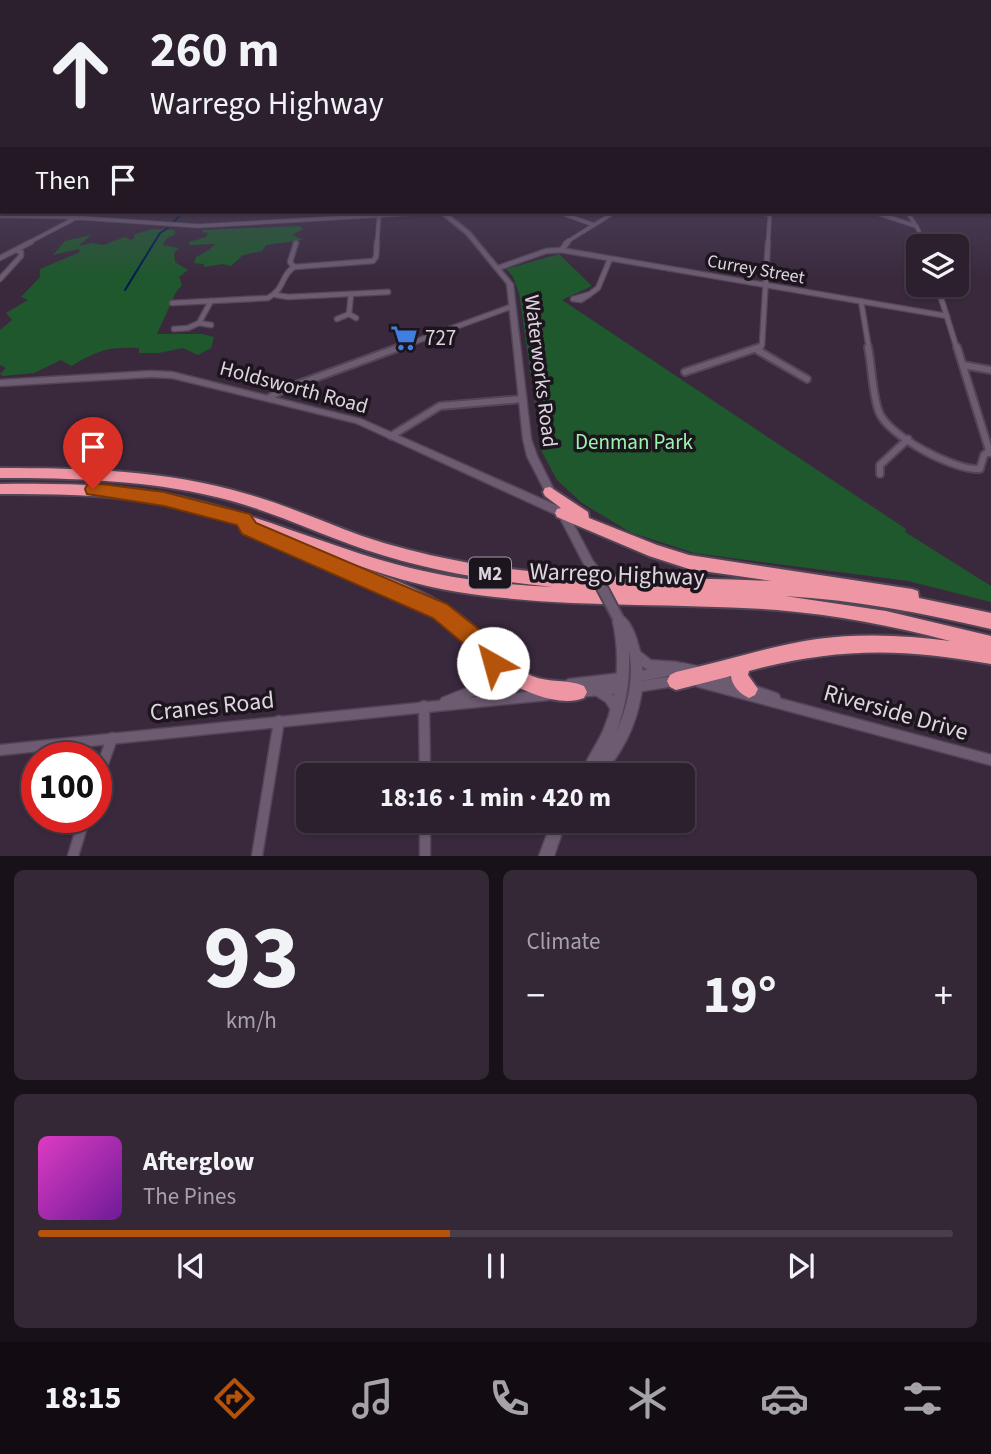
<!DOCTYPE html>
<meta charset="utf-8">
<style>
:root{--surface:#2c1f2e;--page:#342736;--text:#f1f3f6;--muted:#a6a2aa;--line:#483d4a;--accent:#b45309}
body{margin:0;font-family:"Source Sans 3",sans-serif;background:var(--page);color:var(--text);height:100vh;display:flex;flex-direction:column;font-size:26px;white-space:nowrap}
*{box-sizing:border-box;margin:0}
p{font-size:23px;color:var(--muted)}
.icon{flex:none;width:38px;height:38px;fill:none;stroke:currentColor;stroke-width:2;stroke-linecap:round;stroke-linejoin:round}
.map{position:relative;height:856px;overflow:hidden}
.side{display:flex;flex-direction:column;gap:14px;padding:14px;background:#181119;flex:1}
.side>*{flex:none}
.banner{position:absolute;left:0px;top:0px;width:992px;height:214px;box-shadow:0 2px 5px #0004,0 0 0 2px var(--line);background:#2c1f2e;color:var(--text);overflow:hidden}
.buttons{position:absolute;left:906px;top:234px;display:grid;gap:14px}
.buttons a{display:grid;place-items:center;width:63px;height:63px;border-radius:10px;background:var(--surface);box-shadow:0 2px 5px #0004,0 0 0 2px var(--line);font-size:35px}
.speed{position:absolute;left:21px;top:742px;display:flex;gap:14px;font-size:35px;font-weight:700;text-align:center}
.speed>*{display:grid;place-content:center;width:91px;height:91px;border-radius:50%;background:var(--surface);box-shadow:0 2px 5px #0004,0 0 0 2px var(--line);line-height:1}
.speed .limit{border:10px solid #d22;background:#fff;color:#111}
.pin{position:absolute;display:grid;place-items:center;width:60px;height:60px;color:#fff;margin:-72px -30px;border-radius:50% 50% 50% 0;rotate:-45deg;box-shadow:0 0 7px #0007}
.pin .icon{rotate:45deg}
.me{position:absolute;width:77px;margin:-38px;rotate:322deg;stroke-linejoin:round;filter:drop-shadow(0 0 5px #0008)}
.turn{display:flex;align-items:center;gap:24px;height:147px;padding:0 35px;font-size:32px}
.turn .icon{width:91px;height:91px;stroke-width:2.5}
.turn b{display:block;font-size:49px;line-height:60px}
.then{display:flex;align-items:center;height:66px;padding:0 35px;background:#0003;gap:14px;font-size:26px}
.big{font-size:52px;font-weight:700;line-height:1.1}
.side .card{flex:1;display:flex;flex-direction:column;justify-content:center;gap:10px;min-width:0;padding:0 24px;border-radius:10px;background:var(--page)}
.side .dial{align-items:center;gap:0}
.dial b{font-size:91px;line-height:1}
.song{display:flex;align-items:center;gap:21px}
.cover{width:84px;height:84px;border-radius:10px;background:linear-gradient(135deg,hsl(310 70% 55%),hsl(280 70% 35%))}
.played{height:7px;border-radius:4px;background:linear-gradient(90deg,var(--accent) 45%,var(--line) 45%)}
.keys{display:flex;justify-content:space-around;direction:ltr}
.heat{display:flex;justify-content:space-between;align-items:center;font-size:38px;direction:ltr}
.side .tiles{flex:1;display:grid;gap:14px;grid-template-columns:1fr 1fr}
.card:last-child{grid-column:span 2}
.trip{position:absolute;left:296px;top:763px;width:399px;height:70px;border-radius:10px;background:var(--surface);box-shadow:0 2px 5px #0004,0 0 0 2px var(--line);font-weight:700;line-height:70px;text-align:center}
.menu{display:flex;height:112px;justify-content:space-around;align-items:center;background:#120c12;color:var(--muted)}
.menu .icon{width:49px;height:49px}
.menu .on{color:var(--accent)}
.menu b{font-size:32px;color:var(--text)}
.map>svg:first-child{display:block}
.green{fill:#1f582d}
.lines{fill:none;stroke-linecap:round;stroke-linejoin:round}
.stream{stroke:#021a50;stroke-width:2}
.street-far3-casing{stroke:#524555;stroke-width:5}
.street-far2-casing{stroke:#524555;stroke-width:7}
.street-far1-casing{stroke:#524555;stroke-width:10}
.street-casing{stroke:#524555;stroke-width:13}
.secondary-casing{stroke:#524555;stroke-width:3}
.primary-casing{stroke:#524555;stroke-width:4}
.highway-casing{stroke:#524555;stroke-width:4}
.street-far3{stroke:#6d5b71;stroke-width:3.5}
.street-far2{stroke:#6d5b71;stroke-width:4.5}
.street-far1{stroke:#6d5b71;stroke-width:6}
.street{stroke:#6d5b71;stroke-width:10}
.secondary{fill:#6d5b71;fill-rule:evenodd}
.primary{fill:#ba7e90;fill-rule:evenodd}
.highway{fill:#ee96a4;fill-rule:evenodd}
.secondary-bridge-casing{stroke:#524555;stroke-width:14;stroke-linecap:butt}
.secondary-bridge{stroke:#6d5b71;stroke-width:10}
.route{fill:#b45309;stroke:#753606;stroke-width:2}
.labels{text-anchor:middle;stroke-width:7;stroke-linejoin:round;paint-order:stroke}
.far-street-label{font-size:18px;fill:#dfd5e1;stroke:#1d151e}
.shield{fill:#1d151e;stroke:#a59ba6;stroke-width:2}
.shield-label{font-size:19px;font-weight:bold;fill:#dfd5e1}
.poi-label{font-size:21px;fill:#dfd5e1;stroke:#1d151e;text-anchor:start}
.street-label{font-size:21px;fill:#dfd5e1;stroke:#1d151e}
.park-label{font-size:21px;fill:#9bf5ab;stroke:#1d151e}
.near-street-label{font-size:24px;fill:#dfd5e1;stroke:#1d151e}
</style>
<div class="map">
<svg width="991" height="856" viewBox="0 0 991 856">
<rect width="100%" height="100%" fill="#3a293d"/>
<!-- green -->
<g class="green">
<polygon points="300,226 303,229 292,235 303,240 266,245 262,251 243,255 231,266 223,264 204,267 204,264 194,263 196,257 209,250 215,244 190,245 189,242 206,237 208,233 201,232 204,230"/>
<path d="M152,229L175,230L174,235L166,239L163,245L179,248L174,253L175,262L188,270L179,277L182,285L176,292L157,334H202L214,337L211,348L198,355L183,348L159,353H139V348C106,347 100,350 71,366L61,360L34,373L3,376L0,374L6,368L0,365V330L12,320L6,313L28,300L21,297L40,277V269L80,252L79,249L53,255L65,241L91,235L78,246L92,243L103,245L125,237L131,240L135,237L133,235Z"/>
<polygon points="559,254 592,286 562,300 906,529 905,532 991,586 991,602 908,581 694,553 630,532 582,503 557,480 542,452 519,293 513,277 506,269"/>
</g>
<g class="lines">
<!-- stream -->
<g class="stream">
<polyline points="103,212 181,214 173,223"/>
<polyline points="125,290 160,233 168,228"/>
</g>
<defs>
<g id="street-far3">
<polyline points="558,212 594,225"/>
<polyline points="750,212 770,215"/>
<polyline points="873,212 916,226"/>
<polyline points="907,212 918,229 923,243"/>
<polygon points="80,213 84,215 81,218 69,219"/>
<polyline points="0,216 69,217"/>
<polyline points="81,218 198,226 440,212"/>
<polyline points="28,243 72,220"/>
<polyline points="377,243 379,216"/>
<polyline points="565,243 615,212"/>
<polyline points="768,243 770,212"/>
</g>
<g id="street-far2">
<polyline points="922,242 924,247"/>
<polyline points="561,250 947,316"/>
<polyline points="0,258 31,242"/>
<polyline points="294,267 290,262 296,243"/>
<polyline points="498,268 546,251 561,250 568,242"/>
<polyline points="0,279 21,256 21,252 16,250"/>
<polyline points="937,285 957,349"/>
<polyline points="590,294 598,288 610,259"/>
<polygon points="590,294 581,300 573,299"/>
<polyline points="276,295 288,297 388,292"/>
<polyline points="211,301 199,323 211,325"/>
<polyline points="861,301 869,349"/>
<path d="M172,303L268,298C286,288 280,276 294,267L373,261L376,257L377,242"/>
<polyline points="349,314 351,294"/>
<polyline points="337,319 349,314 356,318"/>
<polyline points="174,329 188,328 199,323"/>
<polyline points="395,349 513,306"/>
<polyline points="758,349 762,345 768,242"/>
</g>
<g id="street-far1">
<path d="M868,347C872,367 872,393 879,412C888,436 955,471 980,469L984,455L988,452"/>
<polyline points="957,347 990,453"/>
<polyline points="757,350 807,379"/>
<polyline points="963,365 991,370"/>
<polyline points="685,372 760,347"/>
<polyline points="269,398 282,390 400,347"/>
<polyline points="391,436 440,406 523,399"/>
<polyline points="880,474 880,465 908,439"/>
</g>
<g id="street">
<polyline points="636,655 649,665 677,667"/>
<polyline points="636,677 682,668 696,671"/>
<polyline points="712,677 739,685"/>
<polyline points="699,682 991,760"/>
<polyline points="570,684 622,678"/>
<polyline points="636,687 674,681"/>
<polyline points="749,689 775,698"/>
<polyline points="598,691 609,698 615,707"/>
<polyline points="580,692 621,688"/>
<polyline points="445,702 483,687"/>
<polyline points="424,706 425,775"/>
<polyline points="0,750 548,695"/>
<polyline points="96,784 112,738"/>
<polyline points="425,821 425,856"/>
<polyline points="73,856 85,817"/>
<polyline points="257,856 279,721"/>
</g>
<g id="secondary">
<polygon points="439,212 445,212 470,232 513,284 531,439 537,456 557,496 555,499 552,500 549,499 527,456 523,439 507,284 466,234"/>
<polygon points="151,371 172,372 361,419 560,507 565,508 595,565 594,568 590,570 586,568 559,516 356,423 172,378 151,377 0,386 0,380"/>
<path d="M618,613C629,618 635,632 638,644C652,688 633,742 602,775H580C586,760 596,746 603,731C618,696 621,655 612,618L614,614ZM629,651C635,678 627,708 616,733C626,706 630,680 629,651Z"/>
<polygon points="552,821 566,821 554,856 539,856"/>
</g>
<rect id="primary" x="990" y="194" width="1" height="4"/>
<path id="highway" d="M0,468C83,468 167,470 247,494C286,505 324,522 362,536C392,546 423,554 454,560C559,581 666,576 772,581L689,569L649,556L557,517L555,513L557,509L561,508L545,496L543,492L545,488L550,487L588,512L589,518L657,545L689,555L912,589L918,591L919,598L991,613V629C923,613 855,600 785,596L886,611L991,636V664C902,648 837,647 749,671L748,675L758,689L755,695L749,698C740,694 732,686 731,676L676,690L670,687L667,681L670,675L676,672C723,662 769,646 817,639C861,633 906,635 950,641C894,626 836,615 777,610C671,602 564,609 458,592C420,586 382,574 345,561C386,577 432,592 466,620C488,638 505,664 532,676C549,683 568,679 584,686L587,692L584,698C560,708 519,691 499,675L489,693L483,696L477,693L474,687L483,670L484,659C474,649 464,638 453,629C404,591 330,570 273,545L271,541L274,536C235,522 196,510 155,503C104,494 52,494 0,494V484C60,483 122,484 181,497C254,513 323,544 395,564C447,578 499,585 553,587C489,581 427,570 366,550C316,533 268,509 216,497C146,480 72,478 0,478Z"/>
</defs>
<!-- street-far3 casing -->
<use href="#street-far3" class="street-far3-casing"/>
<!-- street-far2 casing -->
<use href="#street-far2" class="street-far2-casing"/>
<!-- street-far1 casing -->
<use href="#street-far1" class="street-far1-casing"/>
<!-- street casing -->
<use href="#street" class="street-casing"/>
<!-- secondary casing -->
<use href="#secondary" class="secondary-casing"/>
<!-- primary casing -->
<use href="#primary" class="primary-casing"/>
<!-- highway casing -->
<use href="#highway" class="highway-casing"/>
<!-- street-far3 -->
<use href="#street-far3" class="street-far3"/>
<!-- street-far2 -->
<use href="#street-far2" class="street-far2"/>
<!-- street-far1 -->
<use href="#street-far1" class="street-far1"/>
<!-- street -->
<use href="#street" class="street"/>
<!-- secondary -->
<use href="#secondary" class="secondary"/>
<!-- primary -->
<use href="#primary" class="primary"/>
<!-- highway -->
<use href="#highway" class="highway"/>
<defs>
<polyline id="secondary-bridge" points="590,565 618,618"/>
</defs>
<!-- secondary-bridge casing -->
<use href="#secondary-bridge" class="secondary-bridge-casing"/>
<!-- secondary-bridge -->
<use href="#secondary-bridge" class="secondary-bridge"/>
</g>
<!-- sky -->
<linearGradient id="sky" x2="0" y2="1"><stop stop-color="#201722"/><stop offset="0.57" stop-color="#4f4962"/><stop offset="1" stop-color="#4f4962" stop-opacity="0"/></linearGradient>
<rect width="991" height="278" fill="url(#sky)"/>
<!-- route -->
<polygon class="route" points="93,483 164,492 250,514 256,523 447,604 485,634 499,650 504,663 500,671 493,674 485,671 470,649 433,618 242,534 237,525 164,506 87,494 85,489 87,485"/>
<!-- icons -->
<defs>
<symbol id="supermarket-bare" viewBox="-9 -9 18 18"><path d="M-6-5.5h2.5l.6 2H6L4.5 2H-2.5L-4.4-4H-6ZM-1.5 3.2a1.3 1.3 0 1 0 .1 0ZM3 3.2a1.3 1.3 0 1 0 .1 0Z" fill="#3f7fe0" stroke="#1d151e" stroke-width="2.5" paint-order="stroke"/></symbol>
</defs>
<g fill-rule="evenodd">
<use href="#supermarket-bare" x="385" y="319" width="38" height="38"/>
</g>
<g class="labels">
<!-- far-street labels -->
<g class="far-street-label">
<text transform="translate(756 269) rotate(10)" y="6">Currey Street</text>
</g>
<!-- shield labels -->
<rect class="shield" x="469" y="557.5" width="42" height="31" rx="5"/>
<g class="shield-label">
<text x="490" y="580">M2</text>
</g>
<!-- poi labels -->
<g class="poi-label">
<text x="425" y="345">727</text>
</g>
<!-- street labels -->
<g class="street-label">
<text transform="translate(541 371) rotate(83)" y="7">Waterworks Road</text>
<text transform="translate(294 387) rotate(15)" y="7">Holdsworth Road</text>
</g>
<!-- park labels -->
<g class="park-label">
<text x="634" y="449">Denman Park</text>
</g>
<!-- near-street labels -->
<g class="near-street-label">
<text transform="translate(617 574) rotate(2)" y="8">Warrego Highway</text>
<text transform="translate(212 706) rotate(-6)" y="8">Cranes Road</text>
<text transform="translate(896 712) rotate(16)" y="8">Riverside Drive</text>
</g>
</g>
</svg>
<div class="buttons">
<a><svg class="icon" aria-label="layers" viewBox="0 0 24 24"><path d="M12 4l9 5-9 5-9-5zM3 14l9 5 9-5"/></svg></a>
</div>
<div class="speed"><div class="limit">100</div></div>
<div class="pin" style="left:93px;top:489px;background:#d93025"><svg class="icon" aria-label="arrive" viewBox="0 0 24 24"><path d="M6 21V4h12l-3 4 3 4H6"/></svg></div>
<svg class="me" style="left:493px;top:663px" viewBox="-20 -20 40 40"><circle r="19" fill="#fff"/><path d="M0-13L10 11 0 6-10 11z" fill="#b45309"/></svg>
<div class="trip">18:16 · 1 min · 420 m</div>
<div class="banner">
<div class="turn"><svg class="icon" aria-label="ahead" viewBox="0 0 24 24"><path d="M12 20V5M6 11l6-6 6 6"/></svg><div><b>260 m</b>Warrego Highway</div></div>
<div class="then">Then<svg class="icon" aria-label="arrive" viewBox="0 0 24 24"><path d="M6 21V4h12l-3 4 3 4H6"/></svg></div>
</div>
</div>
<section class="side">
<div class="tiles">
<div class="card dial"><b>93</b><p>km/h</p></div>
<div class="card"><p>Climate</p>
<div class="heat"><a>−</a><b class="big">19°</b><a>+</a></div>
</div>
<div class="card">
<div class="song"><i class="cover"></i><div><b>Afterglow</b><p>The Pines</p></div></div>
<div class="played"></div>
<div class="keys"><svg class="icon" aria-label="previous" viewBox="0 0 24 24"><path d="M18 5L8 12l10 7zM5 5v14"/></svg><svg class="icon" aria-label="pause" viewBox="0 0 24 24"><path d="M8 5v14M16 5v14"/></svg><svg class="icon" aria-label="next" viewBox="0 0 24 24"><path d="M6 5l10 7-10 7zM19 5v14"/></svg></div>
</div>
</div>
</section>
<nav class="menu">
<b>18:15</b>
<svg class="icon on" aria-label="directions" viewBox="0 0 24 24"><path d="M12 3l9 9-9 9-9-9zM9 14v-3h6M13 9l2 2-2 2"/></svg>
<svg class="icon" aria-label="music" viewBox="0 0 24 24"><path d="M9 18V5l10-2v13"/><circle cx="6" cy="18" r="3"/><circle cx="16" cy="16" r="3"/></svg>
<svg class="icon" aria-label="phone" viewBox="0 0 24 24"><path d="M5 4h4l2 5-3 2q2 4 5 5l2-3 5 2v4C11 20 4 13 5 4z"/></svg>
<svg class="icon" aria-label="climate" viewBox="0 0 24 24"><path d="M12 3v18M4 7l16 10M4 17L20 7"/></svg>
<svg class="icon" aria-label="car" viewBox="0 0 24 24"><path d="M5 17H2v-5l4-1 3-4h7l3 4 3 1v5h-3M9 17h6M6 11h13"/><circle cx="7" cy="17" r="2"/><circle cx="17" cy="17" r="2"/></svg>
<svg class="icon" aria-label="filters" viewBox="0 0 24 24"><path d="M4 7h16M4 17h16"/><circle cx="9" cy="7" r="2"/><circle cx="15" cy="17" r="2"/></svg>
</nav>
